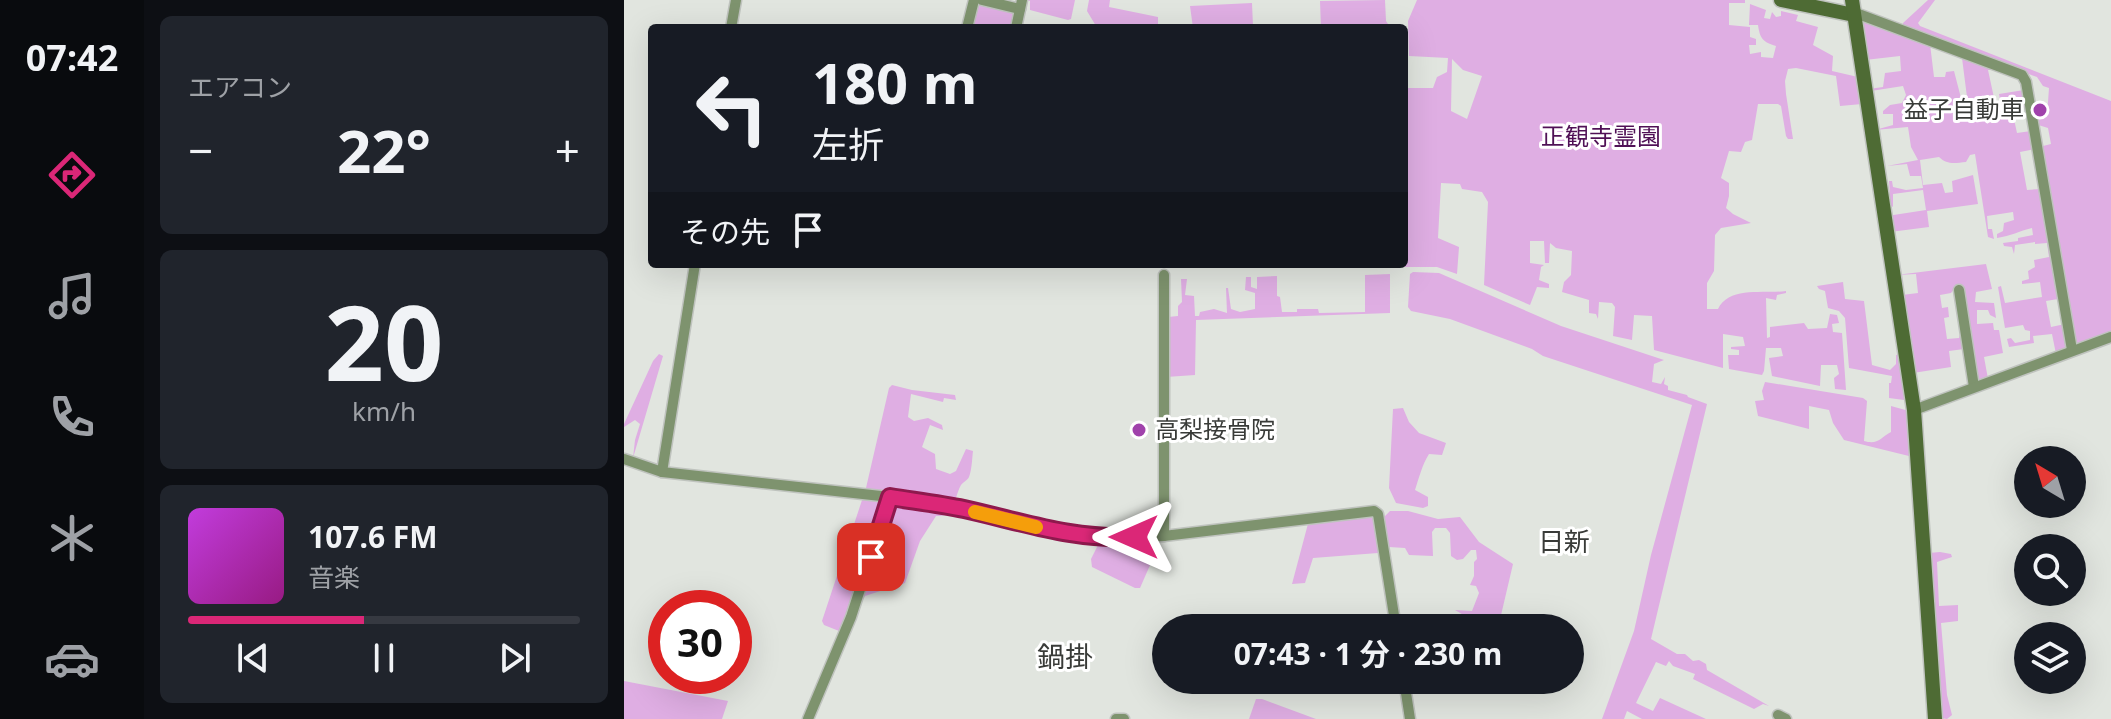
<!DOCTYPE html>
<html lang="ja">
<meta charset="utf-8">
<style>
:root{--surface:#171b24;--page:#20242c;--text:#f1f3f6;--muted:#9ea1a6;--line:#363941;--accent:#db2777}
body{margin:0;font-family:"Noto Sans","Noto Sans JP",sans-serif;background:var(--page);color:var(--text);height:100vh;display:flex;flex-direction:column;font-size:30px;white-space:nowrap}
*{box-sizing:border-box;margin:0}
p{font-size:26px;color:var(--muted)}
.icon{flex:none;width:44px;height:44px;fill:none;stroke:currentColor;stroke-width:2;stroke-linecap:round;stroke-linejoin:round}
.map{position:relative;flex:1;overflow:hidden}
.sheet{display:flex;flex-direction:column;gap:16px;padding:16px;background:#0d0f14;width:480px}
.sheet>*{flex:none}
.top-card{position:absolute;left:24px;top:24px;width:760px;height:244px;border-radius:8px;box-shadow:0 8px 32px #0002;background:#171b24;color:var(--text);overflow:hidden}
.needle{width:52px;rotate:322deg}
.fabs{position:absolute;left:1390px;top:446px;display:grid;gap:16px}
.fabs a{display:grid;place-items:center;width:72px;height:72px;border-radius:50%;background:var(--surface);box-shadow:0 8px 32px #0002;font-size:40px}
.speed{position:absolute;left:24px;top:590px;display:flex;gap:16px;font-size:40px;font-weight:700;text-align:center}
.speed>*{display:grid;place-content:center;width:104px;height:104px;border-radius:50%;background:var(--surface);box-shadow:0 8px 32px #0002;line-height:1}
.speed .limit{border:12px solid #d22;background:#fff;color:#111}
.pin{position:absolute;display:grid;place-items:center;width:68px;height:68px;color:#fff;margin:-34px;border-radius:16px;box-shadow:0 4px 12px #0006}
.me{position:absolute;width:88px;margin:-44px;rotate:270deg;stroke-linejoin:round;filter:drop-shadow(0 0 6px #0008)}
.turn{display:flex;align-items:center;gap:28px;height:168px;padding:0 32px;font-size:36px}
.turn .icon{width:104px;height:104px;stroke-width:2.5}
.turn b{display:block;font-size:56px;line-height:68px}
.then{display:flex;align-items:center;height:76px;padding:0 32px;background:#0003;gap:16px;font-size:30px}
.big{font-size:60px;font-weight:700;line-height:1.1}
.sheet .widget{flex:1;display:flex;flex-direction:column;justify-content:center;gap:12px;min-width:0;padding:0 28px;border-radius:12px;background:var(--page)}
.sheet .dial{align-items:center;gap:0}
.dial b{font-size:104px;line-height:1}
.song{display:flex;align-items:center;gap:24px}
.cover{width:96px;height:96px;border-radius:12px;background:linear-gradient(135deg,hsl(290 70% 55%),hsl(310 70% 35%))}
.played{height:8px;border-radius:4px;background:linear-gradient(90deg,var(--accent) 45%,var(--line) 45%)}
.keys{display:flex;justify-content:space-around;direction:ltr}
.heat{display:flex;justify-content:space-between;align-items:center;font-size:44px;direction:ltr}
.trip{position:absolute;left:528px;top:614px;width:432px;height:80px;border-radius:40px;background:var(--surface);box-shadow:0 8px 32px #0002;font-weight:700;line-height:80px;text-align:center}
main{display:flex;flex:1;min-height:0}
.tab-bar{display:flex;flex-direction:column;width:144px;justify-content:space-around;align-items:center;background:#090b0e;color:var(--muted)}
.tab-bar .icon{width:56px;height:56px}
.tab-bar .selected{color:var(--accent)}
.tab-bar b{font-size:36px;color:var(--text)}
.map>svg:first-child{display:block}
.green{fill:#dfaee3;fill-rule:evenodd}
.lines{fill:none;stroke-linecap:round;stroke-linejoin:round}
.street-casing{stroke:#bfc3be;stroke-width:13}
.secondary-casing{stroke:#bfc3be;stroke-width:17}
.street{stroke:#7e936e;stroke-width:10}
.secondary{stroke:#4e6b34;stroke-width:14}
.route-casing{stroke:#8e194d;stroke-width:20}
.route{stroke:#db2777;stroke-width:14}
.slow{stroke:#f59e0b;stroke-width:14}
.poi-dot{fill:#a042ab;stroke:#fff;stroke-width:3}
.labels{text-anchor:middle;stroke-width:6;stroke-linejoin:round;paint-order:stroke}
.poi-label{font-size:24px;fill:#393b38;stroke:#fff;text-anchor:end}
.park-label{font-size:24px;fill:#501156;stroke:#fff}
.neighbourhood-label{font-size:26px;fill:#393b38;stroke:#fff}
.quarter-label{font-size:28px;fill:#393b38;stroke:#fff}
</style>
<main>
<nav class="tab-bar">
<b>07:42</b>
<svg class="icon selected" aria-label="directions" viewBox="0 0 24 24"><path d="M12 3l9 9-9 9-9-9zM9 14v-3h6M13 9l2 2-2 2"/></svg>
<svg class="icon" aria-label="music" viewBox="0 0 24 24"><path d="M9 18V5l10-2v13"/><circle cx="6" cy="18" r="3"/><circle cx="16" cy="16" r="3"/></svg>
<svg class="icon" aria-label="phone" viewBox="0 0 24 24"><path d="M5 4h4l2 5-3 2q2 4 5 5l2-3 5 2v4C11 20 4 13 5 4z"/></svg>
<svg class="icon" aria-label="climate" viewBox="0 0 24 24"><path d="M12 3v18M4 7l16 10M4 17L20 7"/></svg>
<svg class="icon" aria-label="car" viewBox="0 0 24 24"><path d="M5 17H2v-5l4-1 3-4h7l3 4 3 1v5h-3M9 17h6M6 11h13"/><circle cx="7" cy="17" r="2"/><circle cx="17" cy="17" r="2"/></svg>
</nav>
<section class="sheet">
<div class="widget"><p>エアコン</p>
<div class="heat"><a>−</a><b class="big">22°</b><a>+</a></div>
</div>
<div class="widget dial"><b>20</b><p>km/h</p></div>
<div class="widget">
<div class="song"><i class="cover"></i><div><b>107.6 FM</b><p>音楽</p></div></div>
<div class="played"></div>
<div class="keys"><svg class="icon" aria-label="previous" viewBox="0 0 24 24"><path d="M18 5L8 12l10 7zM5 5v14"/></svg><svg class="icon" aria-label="pause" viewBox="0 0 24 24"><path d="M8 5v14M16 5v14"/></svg><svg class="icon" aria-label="next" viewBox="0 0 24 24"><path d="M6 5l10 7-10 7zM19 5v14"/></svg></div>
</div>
</section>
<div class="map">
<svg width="1487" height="719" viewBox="0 0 1487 719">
<rect width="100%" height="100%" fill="#e1e5df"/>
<!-- green -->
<g class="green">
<polygon points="403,0 451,0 447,19 444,20 406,10 406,1"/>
<polygon points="465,0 486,0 485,7 534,17 534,28 472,26 463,11"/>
<polygon points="761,0 762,21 766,27 779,28 697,28 696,1"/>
<path d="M793,0H1121V3H1105V25L1126,27V37L1132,39V45H1125L1126,54L1137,52V57L1149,58L1152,46C1139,42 1136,39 1134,25H1125L1126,4L1142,10L1140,18L1146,19L1148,12L1152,17L1157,16V11L1174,15L1172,21L1194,27L1189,45L1209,56L1208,71L1234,77L1238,104L1216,106L1212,76L1172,68L1164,69L1161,81L1162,94L1169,139H1164L1162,136L1157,106L1154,104H1134L1128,140L1121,142L1117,152L1105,151L1097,178L1105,183V196L1102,208L1109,214L1127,223L1097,228L1091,235L1090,271L1083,283V309H1094C1105,286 1140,294 1162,291V293L1153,295L1152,300L1142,298L1143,338L1146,337V327L1180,323L1184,329L1203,328L1206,314L1213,315L1215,323L1208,324L1209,332L1218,333L1222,390L1211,389L1210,378L1215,374L1213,365H1197L1196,386L1148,376L1145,358L1159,356L1157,348H1142L1140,371L1138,375L1105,369L1104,355H1115V350L1107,349V347L1121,346L1119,337L1099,334V368L1030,350L1028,316L1010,315L1008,340L989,336L991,307L988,303L975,302L974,319L972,314L965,313V300L938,292L940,282L947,275L948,251L932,248L926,243L925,263H921L920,241H906V263L920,265L917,267L915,280L925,284V288L913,287L906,305L860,285L864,202L858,192L838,189L836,184L817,183L814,238L835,247L833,274L813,267H779L782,121L780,119V88H809L813,77L823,72L824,58L785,56L784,21ZM828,59L839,70L858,76L843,119L827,111Z"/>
<path d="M1304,0H1311L1294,23L1296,26L1487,101V334L1452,346L1445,316L1434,299L1422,301L1427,327L1441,324L1445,345L1442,350L1432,354L1428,334L1409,336L1410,343L1385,347L1383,339L1387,338L1391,343L1406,340V331L1401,330L1399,325L1381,328L1374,287L1377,286L1381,303L1418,297L1416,282L1398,284V281L1405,279L1404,271L1411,267L1410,260L1425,257L1423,243L1411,244V242L1391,245L1390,254L1388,247L1380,246L1379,243L1394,241V238L1409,235L1408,228C1395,231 1387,236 1373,238V234L1379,231L1380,223L1390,220L1389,212L1363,216L1364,229H1368L1370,239L1364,237L1351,154L1346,155L1342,162C1331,163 1323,165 1315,157L1296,160L1299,185L1318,183L1321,193L1329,192L1328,181L1349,175L1354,204L1303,211L1305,227L1266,232L1263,216L1302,210L1299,190L1269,194V207L1263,203L1261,195L1266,194L1265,181H1268L1269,187L1282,190L1299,188L1297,176H1286L1283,164L1263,166L1294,160L1287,147L1284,127L1251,130L1269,125V114H1259V111L1266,105L1278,103L1282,95L1279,86L1247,91L1254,116H1250L1245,89L1259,87L1261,73L1277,71L1276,56L1241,60L1236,20L1306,44L1310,77H1321L1322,72L1330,71L1337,98L1343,97L1338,58L1340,56L1378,70H1364L1372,107L1377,106L1375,94L1400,90L1403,107L1388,110L1393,133L1407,131L1411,149L1396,152L1403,190L1416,189L1415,147L1427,144L1424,128L1411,124V118L1423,116L1425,88L1419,86L1413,77L1279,27V23Z"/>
<polygon points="357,3 387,11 390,17 388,28 347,28 352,6"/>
<polygon points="628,3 629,26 636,28 569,28 566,6"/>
<polygon points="1362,264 1368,289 1352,292 1351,302 1370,303 1372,318 1366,315 1364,310 1353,310 1353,324 1369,323 1370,330 1375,330 1379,353 1360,357 1364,379 1353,383 1337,288 1330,289 1327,293 1316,295 1318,308 1324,307 1325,317 1320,318 1323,339 1335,338 1337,331 1340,349 1325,351 1327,367 1289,373 1278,295 1294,293 1292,274 1272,275"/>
<polygon points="789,272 815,273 937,326 1040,360 1030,364 1028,382 1037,384 1041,377 1040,384 1044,386 1044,390 1063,395 1064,397 1083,404 1027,639 1053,654 1061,654 1069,661 1075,660 1082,664 1083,670 1145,706 1139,704 1130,709 1069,679 1071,674 1049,666 1045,661 1042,666 1032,662 1012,703 1029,711 1036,698 1082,719 1018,719 1003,711 1000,719 978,719 1010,631 1027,555 1068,405 919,356 908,349 826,319 787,311 784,307 786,274"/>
<polygon points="766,274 766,313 572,320 571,375 542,377 544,317 554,316 554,306 558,302 557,279 563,279 561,295 570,296 571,316 575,316 576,312 590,309 603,313 602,288 604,288 607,309 616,312 631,309 631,293 621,290 622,277 627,277 627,287 633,289 633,277 653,276 653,296 656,297 658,312 673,312 673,309 694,309 695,313 741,312 741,275"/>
<polygon points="1219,282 1221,299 1240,301 1248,365 1266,370 1272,364 1272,355 1276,354 1284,398 1280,400 1265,398 1265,383 1267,383 1268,376 1225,368 1221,318 1215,311 1204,308 1201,291 1195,289 1193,286"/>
<polygon points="35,354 39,356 9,458 11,440 16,424 11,420 0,427 0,424 29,361"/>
<path d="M1141,382L1239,398L1243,401L1240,441C1254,445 1256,438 1267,432V406L1285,411L1289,457L1220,440L1209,423L1205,410L1185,406V429L1134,416L1131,401L1140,400L1138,391Z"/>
<path d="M268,385L288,390L331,395L332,400L320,398L319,402L287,394L284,417L290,421L304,418L318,425L319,430L306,425L298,447L311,454L312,469L326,474L332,471L342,449L349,451C348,459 348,469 345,477C344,480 339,482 337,485C329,499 333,517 312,516L296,541L281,583L241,596L229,617L215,631L200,625L198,621L242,488L265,388Z"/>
<path d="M779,408L785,422L795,433L822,443L818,455L805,454C798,465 795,478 791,490L804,497V506L799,508L772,503L765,488L769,409Z"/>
<polygon points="766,511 784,511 814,519 836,517 855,542 889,564 874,628 862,628 831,610 848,611 855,593 852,586 846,585 850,576 850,562 853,559 852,550 847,550 839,559 833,560 827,556 826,533 822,528 811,528 808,532 809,556 785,555 781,548 765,547 760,517"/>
<polygon points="749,515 756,551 754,553 689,558 681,583 668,584 685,520"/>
<polygon points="476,541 533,541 530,556 516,588 511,588 468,567 467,559"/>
<polygon points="1316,552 1327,554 1328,557 1313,562 1315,606 1334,605 1334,621 1317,623 1323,695 1328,715 1323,719 1317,718 1305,553"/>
<polygon points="0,681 104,701 98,719 0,719"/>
<polygon points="632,699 638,699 692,719 625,719"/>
</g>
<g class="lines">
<defs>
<g id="street">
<polyline points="358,0 396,9"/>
<polyline points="1229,12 1398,75 1402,82 1448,350"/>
<polyline points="107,28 112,0"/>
<polyline points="343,28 350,0"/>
<polyline points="392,28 398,0"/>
<polyline points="540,275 540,536"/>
<polyline points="1335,290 1350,387"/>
<polyline points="1290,410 1487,337"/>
<polyline points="0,459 38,472 266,497 336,509 448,535 480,538 540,536 750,511 754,514 772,628"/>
<polyline points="38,472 71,264"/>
<polyline points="780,680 786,719"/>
<polyline points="1154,715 1162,719"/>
<polyline points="184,719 227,617 266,497"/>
<polyline points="492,719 500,719"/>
</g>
<g id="secondary">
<polyline points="1157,0 1230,15"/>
<polyline points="1228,0 1290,410 1311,719"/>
</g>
</defs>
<!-- street casing -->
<use href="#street" class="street-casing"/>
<!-- secondary casing -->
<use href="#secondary" class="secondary-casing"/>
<!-- street -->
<use href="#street" class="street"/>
<!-- secondary -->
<use href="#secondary" class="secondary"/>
</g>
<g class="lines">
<defs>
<path id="route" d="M247,557L266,497C291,501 316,504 340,509C399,522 448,540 510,537"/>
</defs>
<!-- route casing -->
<use href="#route" class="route-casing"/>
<!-- route -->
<use href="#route" class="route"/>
<!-- slow -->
<polyline class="slow" points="351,512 412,527"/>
</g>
<!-- markers -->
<g class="poi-dot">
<circle cx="1416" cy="110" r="8"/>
<circle cx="515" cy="430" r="8"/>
</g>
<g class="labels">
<!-- poi labels -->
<g class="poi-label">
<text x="1400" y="118">益子自動車</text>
<text x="531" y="438" text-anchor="start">高梨接骨院</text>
</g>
<!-- park labels -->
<g class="park-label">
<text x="977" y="145">正観寺霊園</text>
</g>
<!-- neighbourhood labels -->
<g class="neighbourhood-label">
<text x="940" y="551">日新</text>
</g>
<!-- quarter labels -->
<g class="quarter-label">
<text x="441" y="667">鍋掛</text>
</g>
</g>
</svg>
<div class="fabs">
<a><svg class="needle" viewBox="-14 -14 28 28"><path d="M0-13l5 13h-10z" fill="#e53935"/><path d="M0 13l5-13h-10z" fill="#9ea1a6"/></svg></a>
<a><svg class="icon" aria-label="search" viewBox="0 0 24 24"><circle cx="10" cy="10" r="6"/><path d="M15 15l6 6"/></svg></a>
<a><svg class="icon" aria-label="layers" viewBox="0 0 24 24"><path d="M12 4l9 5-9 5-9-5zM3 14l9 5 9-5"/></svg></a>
</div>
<div class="speed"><div class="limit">30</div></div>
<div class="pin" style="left:247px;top:557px;background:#d93025"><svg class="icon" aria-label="arrive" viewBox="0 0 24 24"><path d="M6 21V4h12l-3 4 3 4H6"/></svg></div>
<svg class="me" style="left:510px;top:537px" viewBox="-20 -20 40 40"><path d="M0-17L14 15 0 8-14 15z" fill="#db2777" stroke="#fff" stroke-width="4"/></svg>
<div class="trip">07:43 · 1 分 · 230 m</div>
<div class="top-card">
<div class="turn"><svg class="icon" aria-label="left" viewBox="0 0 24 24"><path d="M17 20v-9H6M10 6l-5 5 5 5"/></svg><div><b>180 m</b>左折</div></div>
<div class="then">その先<svg class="icon" aria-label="arrive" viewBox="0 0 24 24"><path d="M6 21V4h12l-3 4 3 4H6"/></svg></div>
</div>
</div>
</main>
